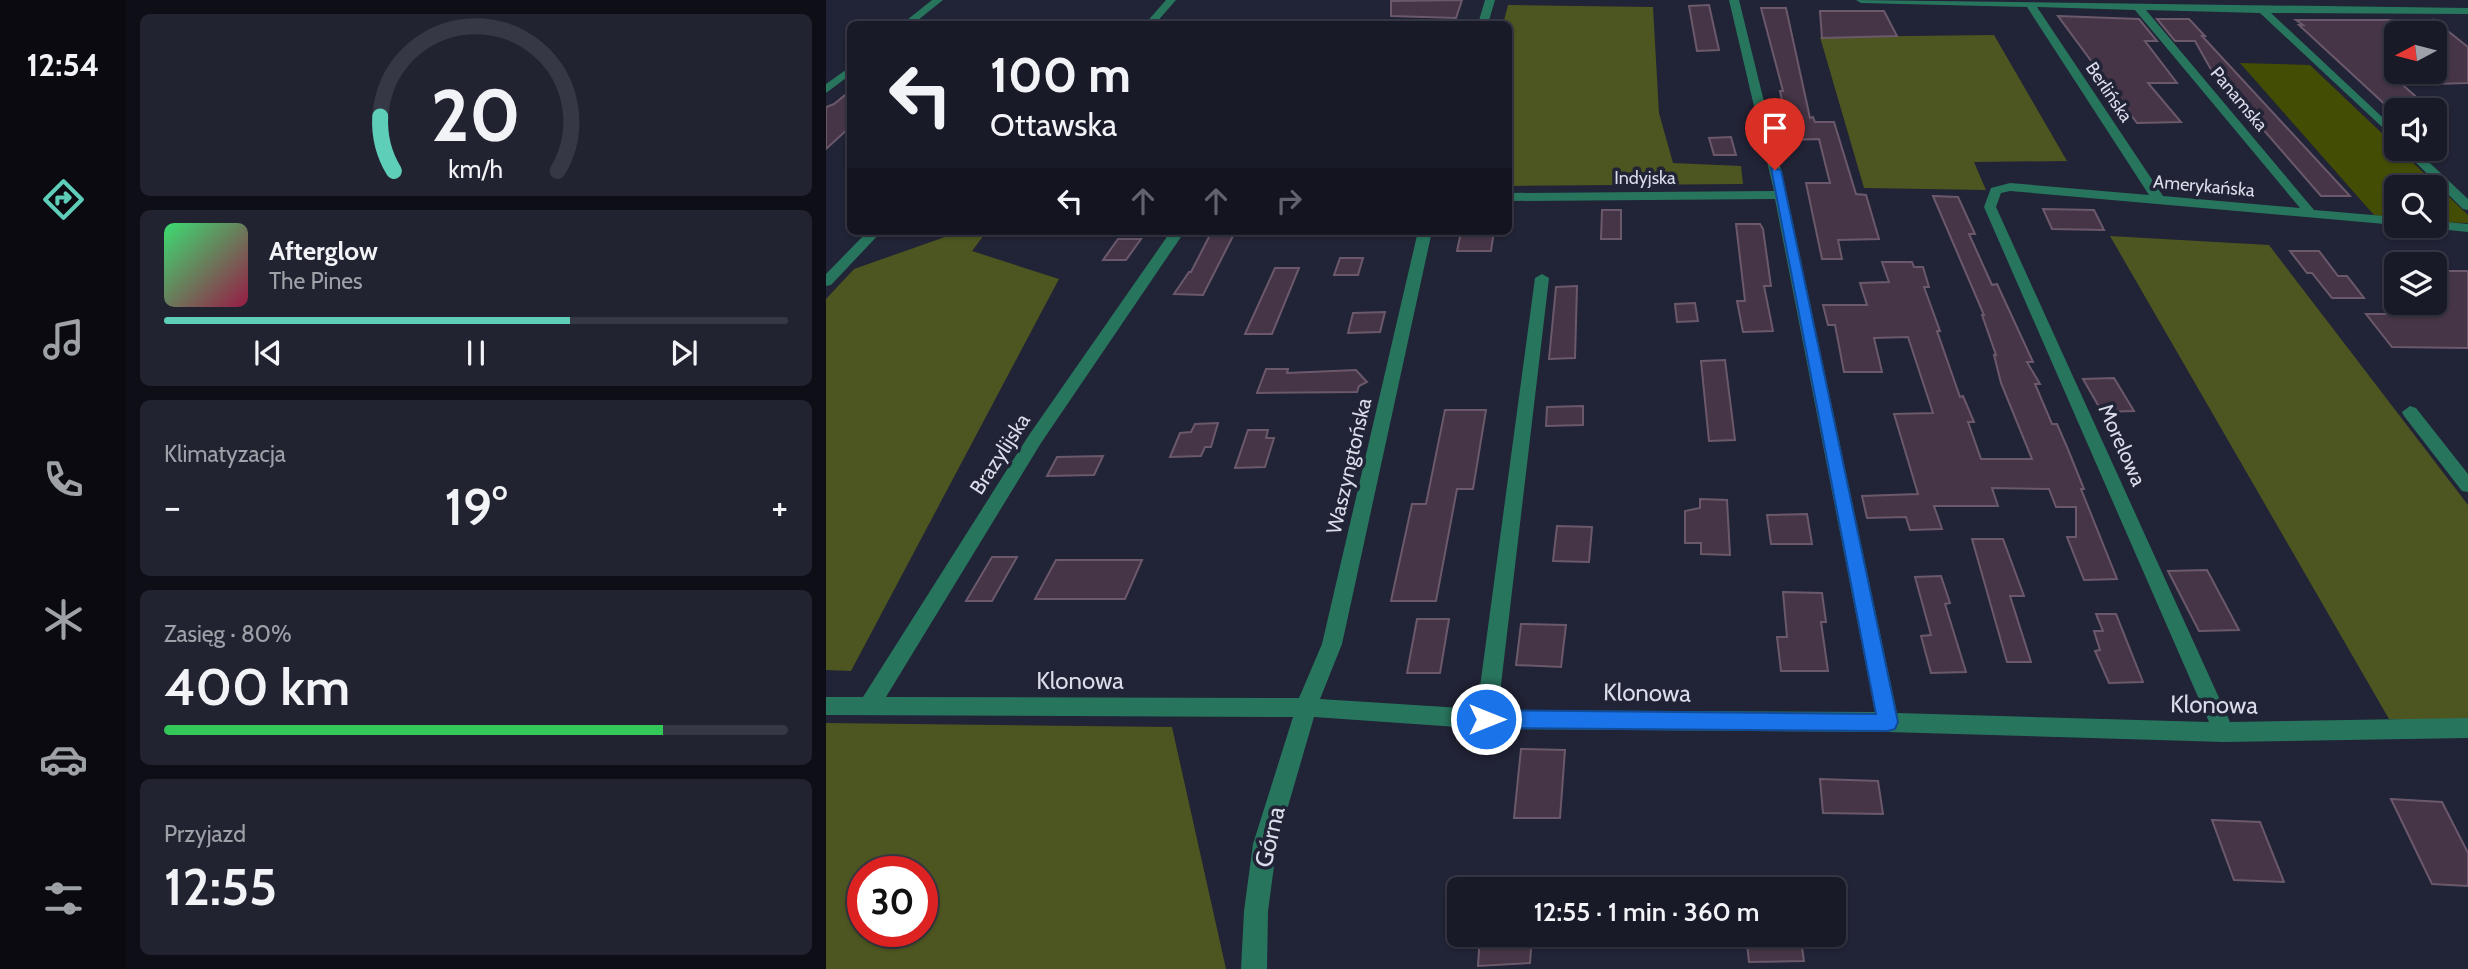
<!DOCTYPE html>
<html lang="pl">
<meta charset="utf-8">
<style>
:root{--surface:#191a28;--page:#222330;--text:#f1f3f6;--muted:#9fa1a8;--line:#373845;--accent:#5eceb8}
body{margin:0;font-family:Cabin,sans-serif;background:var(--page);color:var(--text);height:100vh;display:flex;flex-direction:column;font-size:26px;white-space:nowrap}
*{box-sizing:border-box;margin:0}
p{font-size:23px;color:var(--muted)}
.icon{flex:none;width:38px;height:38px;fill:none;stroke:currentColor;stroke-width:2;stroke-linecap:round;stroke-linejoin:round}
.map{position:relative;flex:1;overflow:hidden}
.details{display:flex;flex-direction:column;gap:14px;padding:14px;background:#0e0e16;width:700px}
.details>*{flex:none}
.banner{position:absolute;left:21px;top:21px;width:665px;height:214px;border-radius:10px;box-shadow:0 2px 5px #0004,0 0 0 2px var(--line);background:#191a28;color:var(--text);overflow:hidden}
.needle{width:46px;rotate:263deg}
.tools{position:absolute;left:1558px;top:21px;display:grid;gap:14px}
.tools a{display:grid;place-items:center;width:63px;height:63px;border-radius:10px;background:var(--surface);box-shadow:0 2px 5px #0004,0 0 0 2px var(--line);font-size:35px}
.speed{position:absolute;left:21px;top:856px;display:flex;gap:14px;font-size:35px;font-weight:700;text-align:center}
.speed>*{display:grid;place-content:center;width:91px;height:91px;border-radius:50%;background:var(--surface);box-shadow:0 2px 5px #0004,0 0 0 2px var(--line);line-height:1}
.speed .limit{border:10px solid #d22;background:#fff;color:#111}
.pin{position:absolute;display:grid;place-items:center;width:60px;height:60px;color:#fff;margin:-72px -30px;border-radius:50% 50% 50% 0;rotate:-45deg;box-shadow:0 0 7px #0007}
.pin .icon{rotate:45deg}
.me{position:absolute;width:77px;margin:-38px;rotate:90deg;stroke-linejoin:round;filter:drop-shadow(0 0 5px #0008)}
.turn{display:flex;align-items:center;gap:24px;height:147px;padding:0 28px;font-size:32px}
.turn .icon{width:91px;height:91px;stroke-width:2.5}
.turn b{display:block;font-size:49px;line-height:60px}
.lanes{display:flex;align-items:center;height:66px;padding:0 28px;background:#0003;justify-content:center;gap:35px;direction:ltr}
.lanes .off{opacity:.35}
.big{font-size:52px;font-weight:600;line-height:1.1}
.details .widget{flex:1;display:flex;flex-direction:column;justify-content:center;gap:10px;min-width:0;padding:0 24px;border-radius:10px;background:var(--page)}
.details .dial{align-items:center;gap:0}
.dial svg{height:182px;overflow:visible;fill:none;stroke:var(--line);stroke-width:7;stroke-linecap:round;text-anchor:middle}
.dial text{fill:var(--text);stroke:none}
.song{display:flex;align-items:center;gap:21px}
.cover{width:84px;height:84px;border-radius:10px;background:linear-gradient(135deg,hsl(140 70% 55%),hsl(340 70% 35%))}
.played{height:7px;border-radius:4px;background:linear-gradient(90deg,var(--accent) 65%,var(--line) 65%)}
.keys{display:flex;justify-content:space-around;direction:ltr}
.heat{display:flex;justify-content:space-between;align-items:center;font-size:38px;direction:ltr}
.charge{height:10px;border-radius:5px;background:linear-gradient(90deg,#34c759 80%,var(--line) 0)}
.trip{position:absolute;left:621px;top:877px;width:399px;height:70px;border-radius:10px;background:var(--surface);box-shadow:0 2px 5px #0004,0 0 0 2px var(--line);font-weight:600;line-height:70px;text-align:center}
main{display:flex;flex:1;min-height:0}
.dock{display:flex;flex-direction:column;width:126px;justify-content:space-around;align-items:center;background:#0a0a10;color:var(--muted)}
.dock .icon{width:49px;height:49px}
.dock .active{color:var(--accent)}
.dock b{font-size:32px;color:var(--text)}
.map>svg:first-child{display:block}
.green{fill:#444d04}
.forest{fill:#4d5520;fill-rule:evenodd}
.building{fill:#453546;stroke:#6b596b;stroke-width:2}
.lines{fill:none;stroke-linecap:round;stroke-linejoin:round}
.minor{fill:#28755e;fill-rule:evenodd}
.route{fill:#1a73e8;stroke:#114b97;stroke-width:2}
.labels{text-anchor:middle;stroke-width:7;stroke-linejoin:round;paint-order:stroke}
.far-street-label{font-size:18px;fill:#dadce9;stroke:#212336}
.street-label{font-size:21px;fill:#dadce9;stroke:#212336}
.near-street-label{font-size:24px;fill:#dadce9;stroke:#212336}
</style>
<main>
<nav class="dock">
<b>12:54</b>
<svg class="icon active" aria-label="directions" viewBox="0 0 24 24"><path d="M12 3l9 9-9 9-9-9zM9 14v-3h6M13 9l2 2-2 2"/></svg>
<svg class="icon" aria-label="music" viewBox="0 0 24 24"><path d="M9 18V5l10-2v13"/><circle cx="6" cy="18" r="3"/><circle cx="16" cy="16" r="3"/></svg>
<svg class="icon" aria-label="phone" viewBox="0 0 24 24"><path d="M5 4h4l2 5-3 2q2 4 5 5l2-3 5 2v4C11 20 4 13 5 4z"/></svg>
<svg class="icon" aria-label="climate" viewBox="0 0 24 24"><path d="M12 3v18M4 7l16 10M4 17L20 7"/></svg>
<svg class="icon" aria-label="car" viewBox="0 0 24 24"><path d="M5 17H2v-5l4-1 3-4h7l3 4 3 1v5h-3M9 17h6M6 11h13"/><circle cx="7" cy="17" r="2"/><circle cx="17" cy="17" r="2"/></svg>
<svg class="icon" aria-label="filters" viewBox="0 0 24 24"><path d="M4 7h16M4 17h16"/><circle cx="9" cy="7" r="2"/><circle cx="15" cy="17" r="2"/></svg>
</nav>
<section class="details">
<div class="widget dial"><svg viewBox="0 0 100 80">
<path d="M14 69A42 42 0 1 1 86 69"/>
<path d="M14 69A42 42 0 0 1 8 45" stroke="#5eceb8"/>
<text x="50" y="56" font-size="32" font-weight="700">20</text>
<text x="50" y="72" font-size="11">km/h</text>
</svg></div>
<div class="widget">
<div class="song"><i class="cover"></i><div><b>Afterglow</b><p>The Pines</p></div></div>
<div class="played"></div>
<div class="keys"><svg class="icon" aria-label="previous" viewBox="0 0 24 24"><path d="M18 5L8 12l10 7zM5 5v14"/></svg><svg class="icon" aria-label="pause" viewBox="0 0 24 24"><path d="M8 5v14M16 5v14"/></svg><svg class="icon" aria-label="next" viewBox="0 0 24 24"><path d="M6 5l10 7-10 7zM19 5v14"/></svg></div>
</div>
<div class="widget"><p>Klimatyzacja</p>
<div class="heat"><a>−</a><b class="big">19°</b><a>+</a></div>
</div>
<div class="widget"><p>Zasięg · 80%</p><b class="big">400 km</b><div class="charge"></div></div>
<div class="widget"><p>Przyjazd</p><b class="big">12:55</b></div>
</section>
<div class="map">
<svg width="1642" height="969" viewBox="0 0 1642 969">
<rect width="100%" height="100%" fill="#212336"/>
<!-- green -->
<polygon class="green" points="1414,63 1484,65 1642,215 1642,223 1608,222 1608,187 1570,187 1570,218 1548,215"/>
<!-- forest -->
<g class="forest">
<polygon points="682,5 827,7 833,113 847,163 915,166 917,184 683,186 682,24 677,24"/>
<polygon points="1168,35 1241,161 1148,162 1160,190 1038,188 994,37"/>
<polygon points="136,231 161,231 146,251 233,279 25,671 0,670 0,299 28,269"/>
<polygon points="1284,236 1443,245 1642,505 1642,720 1563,719"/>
<path d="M0,723L346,727L400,969H0ZM37,872H96V931H37Z"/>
</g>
<!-- building -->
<g class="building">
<polygon points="636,0 630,18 565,16 565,1"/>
<polygon points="883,5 893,50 871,51 863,6"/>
<polygon points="935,8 960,8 984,118 987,117 989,122 1008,122 1030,194 1040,195 1053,239 1012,240 1016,259 996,259 980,183 1004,183 993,139 964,140 954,91 957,91"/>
<polygon points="994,11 1058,11 1071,36 996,38"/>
<polygon points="1232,16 1313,19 1331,41 1319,41 1351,83 1322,83 1355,122 1311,123"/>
<polygon points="1331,19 1363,19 1379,36 1376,36 1524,196 1495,196 1402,89 1396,89 1369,41 1349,41"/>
<polygon points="1470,20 1570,20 1570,79 1605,110 1565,110 1473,25 1477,25"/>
<polygon points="1608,20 1642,47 1642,83 1608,84"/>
<polygon points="24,91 24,127 0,149 0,107 8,104"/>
<polygon points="905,137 910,155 888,155 883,138"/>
<polygon points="1107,196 1132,197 1149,234 1143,234 1166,285 1171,284 1207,362 1201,362 1214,384 1209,384 1226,424 1231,424 1241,447 1258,489 1255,489 1291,579 1258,580 1241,537 1250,537 1250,507 1230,507 1223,489 1166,488 1172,506 1108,506 1116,529 1084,530 1080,517 1041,518 1036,496 1092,494 1068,414 1107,413 1082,337 1048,338 1056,372 1018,372 1009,325 1002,325 997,305 1041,305 1034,283 1063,282 1056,262 1086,262 1088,267 1097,267 1103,287 1098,287 1114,331 1111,331 1134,397 1137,396 1148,422 1142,422 1155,459 1206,459 1175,383 1168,355 1170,355 1156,315 1158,315"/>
<polygon points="1217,209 1268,210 1278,230 1226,229"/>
<polygon points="776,210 795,210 795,239 775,239"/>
<polygon points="910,224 934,224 937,229 945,286 938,286 947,331 917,332 911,301 919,301"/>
<polygon points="642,231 668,231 665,251 631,251 635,232"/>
<polygon points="409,232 377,295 348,294 363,272 365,272 385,233"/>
<polygon points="292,239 315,239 300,260 277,260"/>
<polygon points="1464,251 1493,251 1512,276 1521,276 1538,298 1506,298 1486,273 1481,273"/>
<polygon points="514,258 537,258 532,275 508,275"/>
<polygon points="449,268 473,268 446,334 419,334"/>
<polygon points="1608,271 1642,271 1642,348 1566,347 1540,314 1598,314 1588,303 1608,303"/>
<polygon points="751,286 749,358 723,359 730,287"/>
<polygon points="869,303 872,321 851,322 849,304"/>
<polygon points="559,312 554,332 522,333 527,313"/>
<polygon points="899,360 909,440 883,441 875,361"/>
<polygon points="440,369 462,369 461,373 530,370 541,382 533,386 531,392 431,393"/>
<polygon points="1288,378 1308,411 1276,412 1257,379"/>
<polygon points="757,406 757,425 720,426 721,407"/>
<polygon points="619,410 660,410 647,489 631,489 610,601 565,601 586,504 600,504"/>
<polygon points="392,423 385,447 379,447 375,456 344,457 354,433 365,432 369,424"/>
<polygon points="422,430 442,430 440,438 448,438 439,467 409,468"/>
<polygon points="277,456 268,475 221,476 231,457"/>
<polygon points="874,499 901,500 904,555 875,554 875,543 859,543 859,511 874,508"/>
<polygon points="981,514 986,544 945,544 941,515"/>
<polygon points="731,526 766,527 763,562 727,561"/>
<polygon points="1146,539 1177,539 1198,596 1184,596 1205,662 1181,662"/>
<polygon points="166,557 191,557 166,601 140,601"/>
<polygon points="230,560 316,560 299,599 209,599"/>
<polygon points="1381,570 1413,630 1373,631 1342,571"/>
<polygon points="1115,576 1124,603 1119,604 1140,672 1105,673 1095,636 1105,635 1089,577"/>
<polygon points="957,592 996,593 1000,622 995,622 1002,671 955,671 951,637 961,637"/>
<polygon points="1270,614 1290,614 1317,682 1283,683 1269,651 1274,650 1268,631 1277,631"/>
<polygon points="591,619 623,619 614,673 581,673"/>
<polygon points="695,624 740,625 735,667 690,665"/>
<polygon points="695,749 739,750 734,818 688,818"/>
<polygon points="994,779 1052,781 1057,814 997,813"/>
<polygon points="1565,799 1616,802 1642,853 1642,886 1606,884"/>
<polygon points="1386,820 1434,822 1458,882 1408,880"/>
<polygon points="654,934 706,934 704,963 652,966"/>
<polygon points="920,934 974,934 978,961 923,962"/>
</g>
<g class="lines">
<!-- minor -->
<g class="minor">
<polygon points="106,0 117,0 87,24 76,24"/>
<polygon points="340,0 350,0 329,24 319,24"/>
<polygon points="659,0 669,0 662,24 652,24"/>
<path d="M903,0H913L961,195L1071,713L1383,722L1158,207L1165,188L1184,183L1323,195L1201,7L1035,3L1030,0L1642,8V14L1445,13L1570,130V140L1434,13L1320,10L1488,210L1570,217V225L1184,191L1175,193L1170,207L1404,722L1642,718V738L1398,742L1062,732L660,729L488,717L451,844L442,911L441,969H415L418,911L427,844L467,717L0,715V697H37L203,435L345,231H359L215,443L60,697L473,698L496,644L592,231H606L516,644L494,699L651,709L709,278L716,274L723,278L672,710L1049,712L949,199L682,201V193L948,191ZM1211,7L1309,10L1474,208L1337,196Z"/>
<polygon points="24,67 24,75 0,93 0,84"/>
<polygon points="1576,149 1589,149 1642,199 1642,210 1637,209"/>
<polygon points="1608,221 1642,224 1642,232 1603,228 1602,226 1608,226"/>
<polygon points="42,231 56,231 5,285 0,286 0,274"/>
<polygon points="1584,406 1590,408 1642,474 1642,492 1636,491 1578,416 1576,412"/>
</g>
</g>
<!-- route -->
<polygon class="route" points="945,168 955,170 1072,722 1069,729 1062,731 660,728 653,725 650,719 653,713 660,710 1050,714"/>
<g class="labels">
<!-- far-street labels -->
<g class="far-street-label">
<text transform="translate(1283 92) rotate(56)" y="6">Berlińska</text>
<text transform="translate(1413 99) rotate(50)" y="6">Panamska</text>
<text x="819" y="184">Indyjska</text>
<text transform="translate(1378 186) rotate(5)" y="6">Amerykańska</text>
</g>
<!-- street labels -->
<g class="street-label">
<text transform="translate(1296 445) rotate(66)" y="7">Morelowa</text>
<text transform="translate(174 454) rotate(-57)" y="7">Brazylijska</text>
<text transform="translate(523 466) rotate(-77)" y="7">Waszyngtońska</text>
</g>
<!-- near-street labels -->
<g class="near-street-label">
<text x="254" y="689">Klonowa</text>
<text transform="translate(821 693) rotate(1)" y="8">Klonowa</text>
<text transform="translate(1388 705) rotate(1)" y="8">Klonowa</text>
<text transform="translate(444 837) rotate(-77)" y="8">Górna</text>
</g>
</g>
</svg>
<div class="tools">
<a><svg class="needle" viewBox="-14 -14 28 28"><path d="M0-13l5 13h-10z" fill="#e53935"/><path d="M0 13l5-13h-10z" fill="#9fa1a8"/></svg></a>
<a><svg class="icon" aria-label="sound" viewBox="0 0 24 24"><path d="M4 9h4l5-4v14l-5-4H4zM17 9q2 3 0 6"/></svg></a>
<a><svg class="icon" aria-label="search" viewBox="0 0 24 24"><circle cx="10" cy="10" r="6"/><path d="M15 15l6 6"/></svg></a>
<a><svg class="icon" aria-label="layers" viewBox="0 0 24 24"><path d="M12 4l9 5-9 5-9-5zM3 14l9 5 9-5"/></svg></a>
</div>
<div class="speed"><div class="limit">30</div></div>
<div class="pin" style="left:949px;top:170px;background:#d93025"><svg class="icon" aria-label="arrive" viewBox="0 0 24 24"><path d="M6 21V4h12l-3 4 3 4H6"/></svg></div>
<svg class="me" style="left:660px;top:719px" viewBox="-20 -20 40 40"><circle r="17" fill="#1a73e8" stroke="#fff" stroke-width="3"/><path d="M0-11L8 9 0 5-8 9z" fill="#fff"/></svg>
<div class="trip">12:55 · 1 min · 360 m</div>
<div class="banner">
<div class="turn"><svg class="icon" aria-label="left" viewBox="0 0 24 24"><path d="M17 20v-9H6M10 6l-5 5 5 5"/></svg><div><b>100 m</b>Ottawska</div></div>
<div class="lanes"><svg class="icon" aria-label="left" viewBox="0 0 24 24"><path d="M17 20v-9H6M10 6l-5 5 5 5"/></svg><svg class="icon off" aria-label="ahead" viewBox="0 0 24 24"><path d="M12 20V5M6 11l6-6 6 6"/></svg><svg class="icon off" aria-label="ahead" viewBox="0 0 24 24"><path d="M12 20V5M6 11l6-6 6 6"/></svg><svg class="icon off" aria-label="right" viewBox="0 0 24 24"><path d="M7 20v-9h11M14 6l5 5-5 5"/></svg></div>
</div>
</div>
</main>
